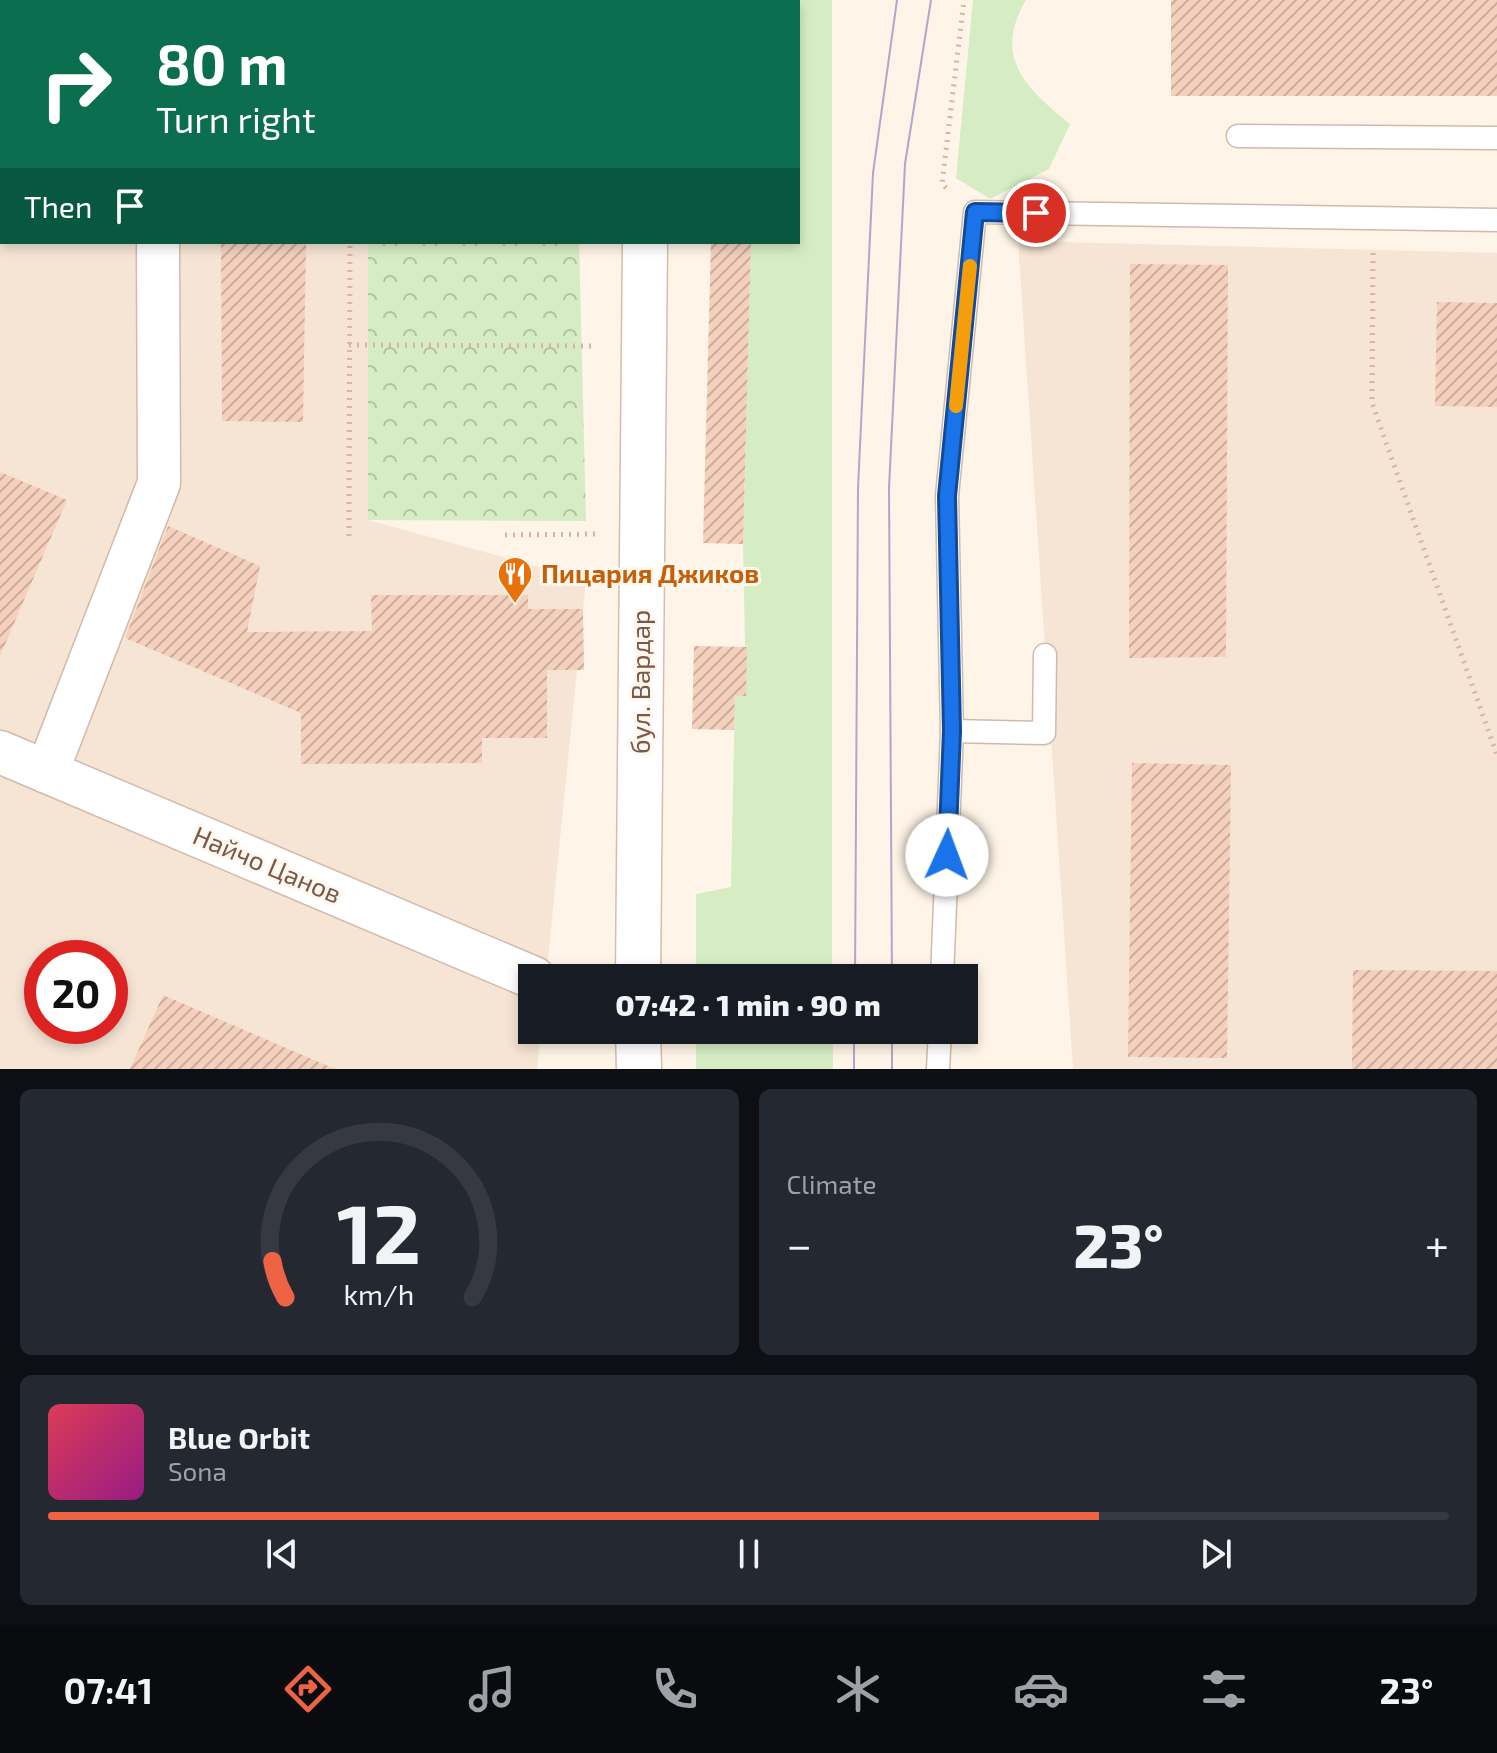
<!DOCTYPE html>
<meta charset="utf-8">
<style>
:root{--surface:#171b24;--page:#242831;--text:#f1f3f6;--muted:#9ea1a6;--line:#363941;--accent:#ef6345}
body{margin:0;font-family:"Exo 2",sans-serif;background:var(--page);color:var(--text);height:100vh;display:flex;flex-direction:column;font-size:30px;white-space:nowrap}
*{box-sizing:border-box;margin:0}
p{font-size:26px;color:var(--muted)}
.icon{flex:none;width:44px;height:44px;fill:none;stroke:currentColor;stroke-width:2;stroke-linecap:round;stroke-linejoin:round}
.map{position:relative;height:1069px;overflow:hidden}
.side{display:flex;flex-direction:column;gap:20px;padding:20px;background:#0d0f14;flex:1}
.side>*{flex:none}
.guide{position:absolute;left:0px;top:0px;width:800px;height:244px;box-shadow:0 4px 12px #0003;background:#0b6e4f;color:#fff;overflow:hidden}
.speed{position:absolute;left:24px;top:940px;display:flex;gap:16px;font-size:40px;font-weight:700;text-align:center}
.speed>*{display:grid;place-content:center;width:104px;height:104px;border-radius:50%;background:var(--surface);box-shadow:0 4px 12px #0003;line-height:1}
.speed .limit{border:12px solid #d22;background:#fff;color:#111}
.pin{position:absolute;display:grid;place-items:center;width:68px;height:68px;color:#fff;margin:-34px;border:4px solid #fff;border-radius:50%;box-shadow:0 2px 8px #0007}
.me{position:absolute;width:88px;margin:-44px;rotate:2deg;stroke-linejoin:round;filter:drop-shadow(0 0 6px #0008)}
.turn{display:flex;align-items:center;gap:28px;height:168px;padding:0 24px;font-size:36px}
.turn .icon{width:104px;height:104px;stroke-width:2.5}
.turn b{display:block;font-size:56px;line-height:68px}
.then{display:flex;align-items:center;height:76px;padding:0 24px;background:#0003;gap:16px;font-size:30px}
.big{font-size:60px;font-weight:800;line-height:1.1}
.side .widget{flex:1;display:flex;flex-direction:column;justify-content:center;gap:12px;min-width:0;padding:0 28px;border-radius:12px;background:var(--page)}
.side .dial{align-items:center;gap:0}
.dial svg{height:208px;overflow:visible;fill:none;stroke:var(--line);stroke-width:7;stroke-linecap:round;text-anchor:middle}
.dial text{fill:var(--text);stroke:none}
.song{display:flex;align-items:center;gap:24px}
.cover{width:96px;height:96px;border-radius:12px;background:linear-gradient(135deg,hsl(350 70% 55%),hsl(310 70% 35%))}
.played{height:8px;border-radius:4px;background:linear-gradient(90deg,var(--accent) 75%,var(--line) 75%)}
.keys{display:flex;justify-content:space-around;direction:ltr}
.heat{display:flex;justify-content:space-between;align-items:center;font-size:44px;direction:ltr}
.side .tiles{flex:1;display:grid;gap:20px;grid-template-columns:1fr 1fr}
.widget:last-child{grid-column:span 2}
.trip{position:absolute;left:518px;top:964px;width:460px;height:80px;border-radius:0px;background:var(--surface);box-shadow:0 4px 12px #0003;font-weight:800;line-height:80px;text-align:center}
.dock{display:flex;height:128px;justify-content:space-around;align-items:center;background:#090b0e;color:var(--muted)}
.dock .icon{width:56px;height:56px}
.dock .active{color:var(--accent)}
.dock b{font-size:36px;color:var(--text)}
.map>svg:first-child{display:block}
.residential{fill:#f6e5d5;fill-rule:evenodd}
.green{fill:#d6edc4}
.park{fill:url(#park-crowns)}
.building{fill:url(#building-hatch)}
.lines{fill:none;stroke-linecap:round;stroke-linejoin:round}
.lane-casing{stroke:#d1baab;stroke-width:25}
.street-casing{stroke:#d1baab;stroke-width:45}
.secondary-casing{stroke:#d7bdab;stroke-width:47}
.path{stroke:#dbb49f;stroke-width:5;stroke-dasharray:2 6;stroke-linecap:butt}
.lane{stroke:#fff;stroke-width:22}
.street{stroke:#fff;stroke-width:42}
.secondary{stroke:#fff;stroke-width:44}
.tram{stroke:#b6a4c9;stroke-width:2}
.route-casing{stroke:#114b97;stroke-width:20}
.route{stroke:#1a73e8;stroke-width:14}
.slow{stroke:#f59e0b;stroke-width:14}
.labels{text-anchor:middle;stroke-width:6;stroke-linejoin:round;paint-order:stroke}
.food-label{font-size:26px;font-weight:bold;fill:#c56008;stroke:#fff8ef;text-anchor:start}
.street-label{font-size:26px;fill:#7a5849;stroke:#fff8ef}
</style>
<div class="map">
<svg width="1497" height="1069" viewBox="0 0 1497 1069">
<defs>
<pattern id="park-crowns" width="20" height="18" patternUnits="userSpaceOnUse" patternTransform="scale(2)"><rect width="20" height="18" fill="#d6edc4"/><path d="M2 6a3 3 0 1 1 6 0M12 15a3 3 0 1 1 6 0" fill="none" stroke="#b3c3a1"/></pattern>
<pattern id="building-hatch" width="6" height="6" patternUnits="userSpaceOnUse" patternTransform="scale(2)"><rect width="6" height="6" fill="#f5d1bd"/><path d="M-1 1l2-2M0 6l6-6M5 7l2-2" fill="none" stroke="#cbac9c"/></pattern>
</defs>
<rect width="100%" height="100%" fill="#fef4e7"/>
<!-- residential -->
<g class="residential">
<path d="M0,0H368L2,2V242H368V520L586,580L546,978H532V1030H541L537,1069H0ZM42,958H110V1026H42Z"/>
<polygon points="1018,241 1497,253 1497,1069 1073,1069"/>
</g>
<!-- green -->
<g class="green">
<polygon points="689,0 832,0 832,978 696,978 696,894 731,887 735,696 746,695 743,544 751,242 798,242 798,2"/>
<path d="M973,0H1026C992,58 1026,88 1070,124L1049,169L990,199L956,178Z"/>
<rect x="696" y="1030" width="137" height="39"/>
</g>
<!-- park -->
<g class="park">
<rect x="368" y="0" width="205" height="2"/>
<polygon points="368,242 579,242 586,521 368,520"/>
</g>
<!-- building -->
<g class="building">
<rect x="1171" y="0" width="326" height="96"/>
<polygon points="221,242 306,242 303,422 222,421"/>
<polygon points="711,242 751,242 743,544 703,543"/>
<polygon points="1130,264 1228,265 1226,657 1129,658"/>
<polygon points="1437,302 1497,303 1497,407 1435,406"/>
<polygon points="0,472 67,500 0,656"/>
<polygon points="168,526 260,566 247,632 372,631 371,595 528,595 528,609 583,609 584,670 547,670 547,738 482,738 482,763 301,764 301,713 125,638"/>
<polygon points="694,646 747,647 746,696 735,696 734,730 692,729"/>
<polygon points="1132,763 1231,765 1227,1058 1128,1057"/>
<polygon points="1353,970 1497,971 1497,1069 1352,1069"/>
<polygon points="163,995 335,1069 130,1069"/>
</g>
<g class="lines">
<defs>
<g id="lane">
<polyline points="1238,136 1497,138"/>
<polyline points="952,731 1044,733 1045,655"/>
<polyline points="942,978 952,731 947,496 975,212 1497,220"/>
<polyline points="938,1069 940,1030"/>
</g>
<g id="street">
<polyline points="155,0 155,2"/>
<polyline points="0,752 534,978"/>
<polyline points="47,772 159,483 158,242"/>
</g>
<g id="secondary">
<polyline points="647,2 647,0"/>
<polyline points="638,978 645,242"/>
<polyline points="638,1030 639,1069"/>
</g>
</defs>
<!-- lane casing -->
<use href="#lane" class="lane-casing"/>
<!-- street casing -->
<use href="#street" class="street-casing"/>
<!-- secondary casing -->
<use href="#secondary" class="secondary-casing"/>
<!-- path -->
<g class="path">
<polyline points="351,2 351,0"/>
<polyline points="946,188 942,184 964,0"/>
<polyline points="1373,253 1372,403 1497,755"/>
<polyline points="349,345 596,346"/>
<polyline points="505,535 596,534"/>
<polyline points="349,536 350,242"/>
</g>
<!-- lane -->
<use href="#lane" class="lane"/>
<!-- street -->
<use href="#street" class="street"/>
<!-- secondary -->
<use href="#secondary" class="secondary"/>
<!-- tram -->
<g class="tram">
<polyline points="855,978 858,488 873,173 897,0"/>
<polyline points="892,978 889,488 905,164 931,0"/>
<polyline points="892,1030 892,1069"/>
<polyline points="854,1069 854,1030"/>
</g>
</g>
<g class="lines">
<defs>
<polyline id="route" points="947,855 952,731 947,496 975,212 1036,213"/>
</defs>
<!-- route casing -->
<use href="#route" class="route-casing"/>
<!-- route -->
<use href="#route" class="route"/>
<!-- slow -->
<polyline class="slow" points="956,406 970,266"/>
</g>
<!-- icons -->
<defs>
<symbol id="restaurant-pin" viewBox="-11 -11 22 30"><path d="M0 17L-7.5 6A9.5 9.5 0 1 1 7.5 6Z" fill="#e8710a" stroke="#fff8ef"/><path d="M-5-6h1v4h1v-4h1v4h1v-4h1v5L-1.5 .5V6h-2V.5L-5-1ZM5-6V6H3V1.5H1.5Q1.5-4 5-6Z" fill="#fff"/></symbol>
</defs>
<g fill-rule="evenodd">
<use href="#restaurant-pin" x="495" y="554" width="40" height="54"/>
</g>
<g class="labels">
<!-- food labels -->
<g class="food-label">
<text x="541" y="583">Пицария Джиков</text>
</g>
<!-- street labels -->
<g class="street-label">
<text transform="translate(641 682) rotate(-90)" y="9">бул. Вардар</text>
<text transform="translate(267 865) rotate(23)" y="9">Найчо Цанов</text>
</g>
</g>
</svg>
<div class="speed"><div class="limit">20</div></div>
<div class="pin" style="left:1036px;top:213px;background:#d93025"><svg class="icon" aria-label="arrive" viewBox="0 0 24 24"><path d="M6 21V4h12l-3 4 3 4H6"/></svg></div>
<svg class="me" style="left:947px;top:855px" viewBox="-20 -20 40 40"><circle r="19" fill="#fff"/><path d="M0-13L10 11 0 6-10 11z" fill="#1a73e8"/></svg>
<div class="trip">07:42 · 1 min · 90 m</div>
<div class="guide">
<div class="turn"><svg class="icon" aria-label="right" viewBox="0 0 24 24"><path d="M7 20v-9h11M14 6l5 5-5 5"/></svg><div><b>80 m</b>Turn right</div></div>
<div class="then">Then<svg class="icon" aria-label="arrive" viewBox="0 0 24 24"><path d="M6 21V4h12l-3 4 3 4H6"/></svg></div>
</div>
</div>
<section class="side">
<div class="tiles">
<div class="widget dial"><svg viewBox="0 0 100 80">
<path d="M14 69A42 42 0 1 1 86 69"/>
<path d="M14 69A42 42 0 0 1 9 55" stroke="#ef6345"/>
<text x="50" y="56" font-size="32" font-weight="700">12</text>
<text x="50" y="72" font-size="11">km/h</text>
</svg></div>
<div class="widget"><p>Climate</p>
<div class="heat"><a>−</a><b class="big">23°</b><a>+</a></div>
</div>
<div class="widget">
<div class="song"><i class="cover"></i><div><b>Blue Orbit</b><p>Sona</p></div></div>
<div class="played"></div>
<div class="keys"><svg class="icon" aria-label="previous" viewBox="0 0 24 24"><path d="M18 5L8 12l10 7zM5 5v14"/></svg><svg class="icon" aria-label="pause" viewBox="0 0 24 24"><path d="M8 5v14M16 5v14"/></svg><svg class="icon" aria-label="next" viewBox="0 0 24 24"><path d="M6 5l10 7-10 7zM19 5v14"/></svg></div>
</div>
</div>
</section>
<nav class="dock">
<b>07:41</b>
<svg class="icon active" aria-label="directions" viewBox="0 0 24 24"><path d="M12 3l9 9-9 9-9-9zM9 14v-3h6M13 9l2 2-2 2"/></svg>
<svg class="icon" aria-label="music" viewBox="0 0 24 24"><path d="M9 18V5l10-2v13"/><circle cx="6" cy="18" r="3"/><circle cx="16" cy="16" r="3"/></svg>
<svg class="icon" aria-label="phone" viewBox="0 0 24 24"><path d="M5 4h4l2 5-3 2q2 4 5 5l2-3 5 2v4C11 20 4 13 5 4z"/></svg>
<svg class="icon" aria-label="climate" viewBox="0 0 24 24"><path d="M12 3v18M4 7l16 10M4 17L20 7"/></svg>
<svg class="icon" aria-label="car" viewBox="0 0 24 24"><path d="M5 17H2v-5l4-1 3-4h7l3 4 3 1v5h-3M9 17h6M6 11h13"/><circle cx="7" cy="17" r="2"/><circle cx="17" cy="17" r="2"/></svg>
<svg class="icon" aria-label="filters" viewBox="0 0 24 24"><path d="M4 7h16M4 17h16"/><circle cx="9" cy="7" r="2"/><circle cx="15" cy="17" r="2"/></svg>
<b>23°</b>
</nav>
